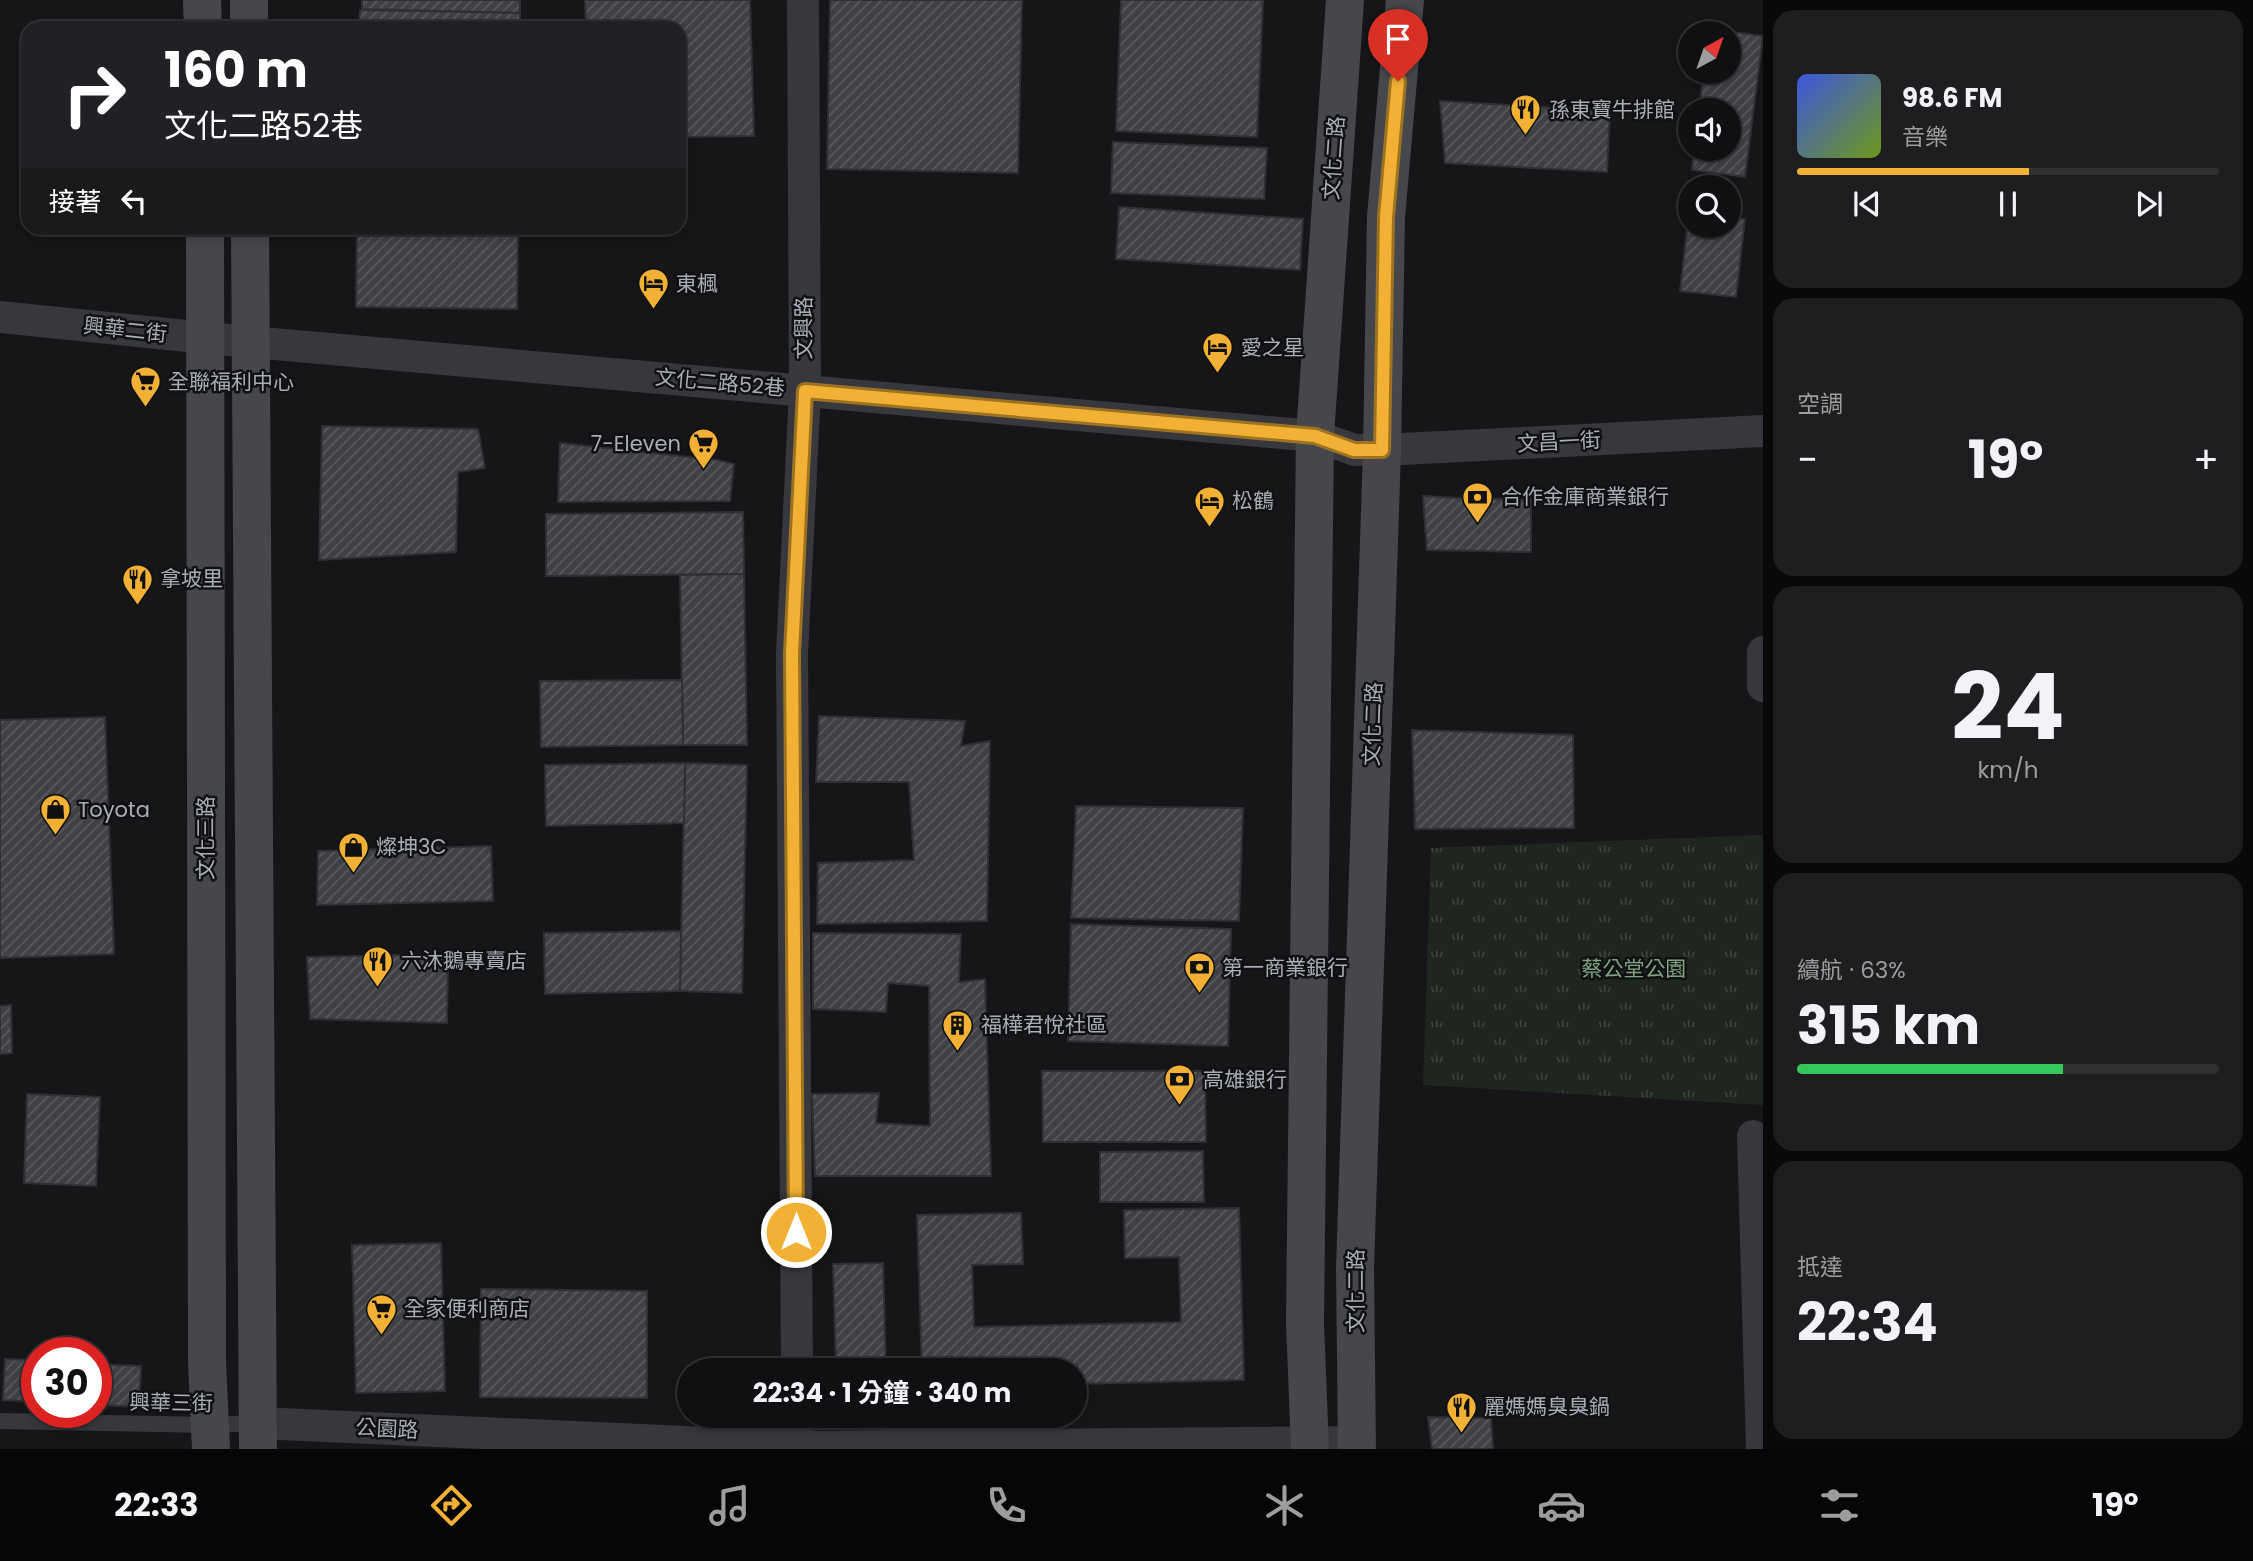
<!DOCTYPE html>
<html lang="zh-TW">
<meta charset="utf-8">
<style>
:root{--surface:#101012;--page:#1e1e20;--text:#f1f3f6;--muted:#9c9d9f;--line:#303032;--accent:#f2b134}
body{margin:0;font-family:Poppins,"Noto Sans TC",sans-serif;background:var(--page);color:var(--text);height:100vh;display:flex;flex-direction:column;font-size:26px;white-space:nowrap}
*{box-sizing:border-box;margin:0}
p{font-size:23px;color:var(--muted)}
.icon{flex:none;width:38px;height:38px;fill:none;stroke:currentColor;stroke-width:2;stroke-linecap:round;stroke-linejoin:round}
.map{position:relative;flex:1;overflow:hidden}
.side{display:flex;flex-direction:column;gap:10px;padding:10px;background:#09090a;width:490px}
.side>*{flex:none}
.guide{position:absolute;left:21px;top:21px;width:665px;height:214px;border-radius:21px;box-shadow:0 4px 10px #0003,0 0 0 2px var(--line);background:#202124;color:#fff;overflow:hidden}
.needle{width:46px;rotate:40deg}
.controls{position:absolute;left:1678px;top:21px;display:grid;gap:14px}
.controls a{display:grid;place-items:center;width:63px;height:63px;border-radius:50%;background:var(--surface);box-shadow:0 4px 10px #0003,0 0 0 2px var(--line);font-size:35px}
.speed{position:absolute;left:21px;top:1337px;display:flex;gap:14px;font-size:35px;font-weight:700;text-align:center}
.speed>*{display:grid;place-content:center;width:91px;height:91px;border-radius:50%;background:var(--surface);box-shadow:0 4px 10px #0003,0 0 0 2px var(--line);line-height:1}
.speed .limit{border:10px solid #d22;background:#fff;color:#111}
.pin{position:absolute;display:grid;place-items:center;width:60px;height:60px;color:#fff;margin:-72px -30px;border-radius:50% 50% 50% 0;rotate:-45deg;box-shadow:0 0 7px #0007}
.pin .icon{rotate:45deg}
.me{position:absolute;width:77px;margin:-38px;rotate:0deg;stroke-linejoin:round;filter:drop-shadow(0 0 5px #0008)}
.turn{display:flex;align-items:center;gap:24px;height:147px;padding:0 28px;font-size:32px}
.turn .icon{width:91px;height:91px;stroke-width:2.5}
.turn b{display:block;font-size:49px;line-height:60px}
.then{display:flex;align-items:center;height:66px;padding:0 28px;background:#0003;gap:14px;font-size:26px}
.big{font-size:52px;font-weight:700;line-height:1.1}
.side .card{flex:1;display:flex;flex-direction:column;justify-content:center;gap:10px;min-width:0;padding:0 24px;border-radius:21px;background:var(--page)}
.side .dial{align-items:center;gap:0}
.dial b{font-size:91px;line-height:1}
.song{display:flex;align-items:center;gap:21px}
.cover{width:84px;height:84px;border-radius:10px;background:linear-gradient(135deg,hsl(230 70% 55%),hsl(80 70% 35%))}
.played{height:7px;border-radius:4px;background:linear-gradient(90deg,var(--accent) 55%,var(--line) 55%)}
.keys{display:flex;justify-content:space-around;direction:ltr}
.heat{display:flex;justify-content:space-between;align-items:center;font-size:38px;direction:ltr}
.charge{height:10px;border-radius:5px;background:linear-gradient(90deg,#34c759 63%,var(--line) 0)}
.trip{position:absolute;left:677px;top:1358px;width:410px;height:70px;border-radius:35px;background:var(--surface);box-shadow:0 4px 10px #0003,0 0 0 2px var(--line);font-weight:700;line-height:70px;text-align:center}
.menu{display:flex;height:112px;justify-content:space-around;align-items:center;background:#060607;color:var(--muted)}
.menu .icon{width:49px;height:49px}
.menu .selected{color:var(--accent)}
.menu b{font-size:32px;color:var(--text)}
main{display:flex;flex:1;min-height:0}
.map>svg:first-child{display:block}
.park{fill:url(#park-tufts)}
.building{fill:url(#building-hatch);stroke:#303034;stroke-width:2}
.lines{fill:none;stroke-linecap:round;stroke-linejoin:round}
.lane{stroke:#37383d;stroke-width:16}
.street{stroke:#37383d;stroke-width:32}
.secondary{stroke:#45474d;stroke-width:38}
.route-casing{stroke:#9d7322;stroke-width:18}
.route{stroke:#f2b134;stroke-width:12}
.labels{text-anchor:middle;stroke-width:5;stroke-linejoin:round;paint-order:stroke}
.poi-label{font-size:21px;fill:#a8adb8;stroke:#111113;text-anchor:start}
.street-label{font-size:21px;fill:#a8adb8;stroke:#111113}
.park-label{font-size:21px;fill:#7fa381;stroke:#111113}
</style>
<main>
<div class="map">
<svg width="1763" height="1449" viewBox="0 0 1763 1449">
<defs>
<pattern id="park-tufts" width="24" height="20" patternUnits="userSpaceOnUse" patternTransform="scale(1.75)"><rect width="24" height="20" fill="#1e261f"/><path d="M3 7l-1-3M5 7V3M7 7l1-3M15 17l-1-3M17 17v-4M19 17l1-3" fill="none" stroke="#3c433d"/></pattern>
<pattern id="building-hatch" width="6" height="6" patternUnits="userSpaceOnUse" patternTransform="scale(1.75)"><rect width="6" height="6" fill="#404145"/><path d="M-1 1l2-2M0 6l6-6M5 7l2-2" fill="none" stroke="#595a5e"/></pattern>
</defs>
<rect width="100%" height="100%" fill="#161618"/>
<!-- park -->
<polygon class="park" points="1763,835 1763,1105 1423,1085 1431,848"/>
<!-- building -->
<g class="building">
<polygon points="362,0 520,0 520,13 362,9"/>
<polygon points="585,0 750,0 754,136 679,137 679,28 586,28"/>
<polygon points="830,0 1022,0 1018,173 827,169"/>
<polygon points="1121,0 1263,0 1257,137 1116,131"/>
<polygon points="360,10 520,13 520,28 359,28"/>
<polygon points="1710,29 1763,36 1745,177 1692,170 1694,149 1729,149 1729,110 1699,110 1704,72 1729,72 1729,33 1709,33"/>
<polygon points="1440,101 1610,111 1607,172 1445,163"/>
<polygon points="1113,142 1267,148 1264,199 1111,193"/>
<polygon points="1119,207 1303,219 1300,270 1116,259"/>
<polygon points="1689,212 1690,212 1690,226 1729,226 1729,217 1745,219 1736,297 1680,291"/>
<polygon points="357,228 518,228 517,309 356,307"/>
<polygon points="322,426 478,429 485,468 458,472 456,552 319,560"/>
<polygon points="560,443 717,460 734,464 730,501 558,502"/>
<polygon points="1423,496 1479,499 1531,499 1531,552 1427,550"/>
<polygon points="743,512 744,574 546,576 546,514"/>
<polygon points="744,574 747,745 683,745 680,575"/>
<polygon points="682,680 683,745 541,747 540,681"/>
<polygon points="819,716 965,721 961,746 990,741 987,921 817,924 818,863 914,860 909,782 816,782"/>
<polygon points="105,717 114,954 0,958 0,720"/>
<polygon points="1412,730 1573,735 1574,828 1415,829"/>
<polygon points="685,763 747,765 742,993 680,991"/>
<polygon points="685,763 684,823 546,826 545,765"/>
<polygon points="1076,806 1243,808 1239,921 1071,918"/>
<polygon points="491,846 493,901 317,905 318,851"/>
<polygon points="1071,924 1231,929 1228,1046 1068,1041"/>
<polygon points="681,931 680,991 545,994 544,933"/>
<polygon points="813,933 961,934 959,982 985,979 991,1176 815,1176 812,1094 879,1093 876,1123 930,1126 929,986 888,983 886,1012 813,1009"/>
<polygon points="448,954 447,1023 310,1019 307,957"/>
<polygon points="11,1005 12,1053 0,1054 0,1006"/>
<polygon points="1042,1071 1205,1071 1206,1142 1043,1142"/>
<polygon points="27,1094 100,1097 96,1186 24,1183"/>
<polygon points="1203,1151 1204,1202 1100,1202 1100,1152"/>
<polygon points="1239,1208 1244,1380 1074,1384 1074,1370 922,1370 917,1215 1021,1213 1023,1264 972,1265 974,1327 1181,1322 1179,1257 1125,1258 1124,1210"/>
<polygon points="441,1243 445,1391 356,1393 352,1245"/>
<polygon points="883,1263 886,1370 836,1370 833,1264"/>
<polygon points="481,1289 647,1291 647,1398 480,1397"/>
<polygon points="5,1359 37,1360 37,1402 3,1400"/>
<polygon points="96,1364 141,1366 139,1407 96,1405"/>
<polygon points="1428,1417 1491,1418 1493,1449 1432,1449"/>
</g>
<g class="lines">
<!-- lane -->
<polyline class="lane" points="0,1421 210,1425 258,1423"/>
<!-- street -->
<g class="street">
<polyline points="0,317 206,338 1315,436 1355,450 1382,450 1763,431"/>
<polyline points="1763,652 1763,686"/>
<polyline points="1753,1136 1762,1449"/>
<polyline points="797,1370 792,653 805,391 803,0"/>
<polyline points="797,1416 797,1447"/>
<polyline points="258,1423 797,1447 1356,1442"/>
</g>
<!-- secondary -->
<g class="secondary">
<polyline points="202,0 203,28"/>
<polyline points="249,0 249,28"/>
<polyline points="205,228 207,1361 211,1449"/>
<polyline points="250,228 258,1449"/>
<polyline points="1310,1449 1305,1323 1315,436 1345,0"/>
<polyline points="1357,1449 1355,1268 1382,450 1386,217 1405,0"/>
</g>
</g>
<g class="lines">
<defs>
<polyline id="route" points="796,1232 792,653 805,391 1315,436 1354,450 1382,450 1386,217 1398,81"/>
</defs>
<!-- route casing -->
<use href="#route" class="route-casing"/>
<!-- route -->
<use href="#route" class="route"/>
</g>
<!-- icons -->
<defs>
<symbol id="restaurant-pin" viewBox="-11 -11 22 30"><path d="M0 17L-7.5 6A9.5 9.5 0 1 1 7.5 6Z" fill="#f2b134" stroke="#111113"/><path d="M-5-6h1v4h1v-4h1v4h1v-4h1v5L-1.5 .5V6h-2V.5L-5-1ZM5-6V6H3V1.5H1.5Q1.5-4 5-6Z" fill="#111"/></symbol>
<symbol id="hotel-pin" viewBox="-11 -11 22 30"><path d="M0 17L-7.5 6A9.5 9.5 0 1 1 7.5 6Z" fill="#f2b134" stroke="#111113"/><path d="M-6-4.5h1.5V1H6V5H4.5V3h-9V5H-6ZM-4 0a1.8 1.8 0 1 1 3.6 0ZM.5 0V-2.5h3Q6-2.5 6 0Z" fill="#111"/></symbol>
<symbol id="supermarket-pin" viewBox="-11 -11 22 30"><path d="M0 17L-7.5 6A9.5 9.5 0 1 1 7.5 6Z" fill="#f2b134" stroke="#111113"/><path d="M-6-5.5h2.5l.6 2H6L4.5 2H-2.5L-4.4-4H-6ZM-1.5 3.2a1.3 1.3 0 1 0 .1 0ZM3 3.2a1.3 1.3 0 1 0 .1 0Z" fill="#111"/></symbol>
<symbol id="bank-pin" viewBox="-11 -11 22 30"><path d="M0 17L-7.5 6A9.5 9.5 0 1 1 7.5 6Z" fill="#f2b134" stroke="#111113"/><path d="M-6-4H6V4H-6ZM0-2.3a2.3 2.3 0 1 0 0 4.6a2.3 2.3 0 1 0 0-4.6Z" fill="#111"/></symbol>
<symbol id="shop-pin" viewBox="-11 -11 22 30"><path d="M0 17L-7.5 6A9.5 9.5 0 1 1 7.5 6Z" fill="#f2b134" stroke="#111113"/><path d="M-5-2.5h2.3a2.7 3.5 0 0 1 5.4 0H5L5.5 6h-11ZM-1.5-2.5h3a1.5 2.3 0 0 0-3 0Z" fill="#111"/></symbol>
<symbol id="building-pin" viewBox="-11 -11 22 30"><path d="M0 17L-7.5 6A9.5 9.5 0 1 1 7.5 6Z" fill="#f2b134" stroke="#111113"/><path d="M-4-6H4V6H1V3H-1V6H-4ZM-2.5-4.3h1.7v1.8h-1.7ZM.8-4.3h1.7v1.8H.8ZM-2.5-1h1.7V.8h-1.7ZM.8-1h1.7V.8H.8Z" fill="#111"/></symbol>
</defs>
<g fill-rule="evenodd">
<use href="#restaurant-pin" x="1508" y="92" width="35" height="47"/>
<use href="#hotel-pin" x="636" y="266" width="35" height="47"/>
<use href="#hotel-pin" x="1200" y="330" width="35" height="47"/>
<use href="#supermarket-pin" x="128" y="364" width="35" height="47"/>
<use href="#supermarket-pin" x="686" y="426" width="35" height="47"/>
<use href="#bank-pin" x="1460" y="480" width="35" height="47"/>
<use href="#hotel-pin" x="1192" y="484" width="35" height="47"/>
<use href="#restaurant-pin" x="120" y="562" width="35" height="47"/>
<use href="#shop-pin" x="38" y="792" width="35" height="47"/>
<use href="#shop-pin" x="336" y="830" width="35" height="47"/>
<use href="#restaurant-pin" x="360" y="944" width="35" height="47"/>
<use href="#bank-pin" x="1182" y="950" width="35" height="47"/>
<use href="#building-pin" x="940" y="1008" width="35" height="47"/>
<use href="#bank-pin" x="1162" y="1062" width="35" height="47"/>
<use href="#supermarket-pin" x="364" y="1292" width="35" height="47"/>
<use href="#restaurant-pin" x="1444" y="1390" width="35" height="47"/>
</g>
<g class="labels">
<!-- poi labels -->
<g class="poi-label">
<text x="1549" y="117">孫東寶牛排館</text>
<text x="676" y="291">東楓</text>
<text x="1241" y="355">愛之星</text>
<text x="168" y="389">全聯福利中心</text>
<text x="681" y="451" text-anchor="end">7-Eleven</text>
<text x="1501" y="504">合作金庫商業銀行</text>
<text x="1232" y="508">松鶴</text>
<text x="160" y="586">拿坡里</text>
<text x="78" y="817">Toyota</text>
<text x="376" y="854">燦坤3C</text>
<text x="401" y="968">六沐鵝專賣店</text>
<text x="1222" y="975">第一商業銀行</text>
<text x="981" y="1032">福樺君悅社區</text>
<text x="1203" y="1087">高雄銀行</text>
<text x="404" y="1316">全家便利商店</text>
<text x="1484" y="1414">麗媽媽臭臭鍋</text>
</g>
<!-- street labels -->
<g class="street-label">
<text transform="translate(1334 158) rotate(-86)" y="7">文化二路</text>
<text transform="translate(804 328) rotate(-90)" y="7">文興路</text>
<text transform="translate(125 330) rotate(6)" y="7">興華二街</text>
<text transform="translate(720 383) rotate(5)" y="7">文化二路52巷</text>
<text transform="translate(1559 442) rotate(-3)" y="7">文昌一街</text>
<text transform="translate(1373 724) rotate(-88)" y="7">文化二路</text>
<text transform="translate(206 838) rotate(-90)" y="7">文化三路</text>
<text transform="translate(1356 1291) rotate(-90)" y="7">文化二路</text>
<text transform="translate(171 1403) rotate(1)" y="7">興華三街</text>
<text transform="translate(387 1429) rotate(3)" y="7">公園路</text>
</g>
<!-- park labels -->
<g class="park-label">
<text x="1634" y="976">蔡公堂公園</text>
</g>
</g>
</svg>
<div class="controls">
<a><svg class="needle" viewBox="-14 -14 28 28"><path d="M0-13l5 13h-10z" fill="#e53935"/><path d="M0 13l5-13h-10z" fill="#9c9d9f"/></svg></a>
<a><svg class="icon" aria-label="sound" viewBox="0 0 24 24"><path d="M4 9h4l5-4v14l-5-4H4zM17 9q2 3 0 6"/></svg></a>
<a><svg class="icon" aria-label="search" viewBox="0 0 24 24"><circle cx="10" cy="10" r="6"/><path d="M15 15l6 6"/></svg></a>
</div>
<div class="speed"><div class="limit">30</div></div>
<div class="pin" style="left:1398px;top:81px;background:#d93025"><svg class="icon" aria-label="arrive" viewBox="0 0 24 24"><path d="M6 21V4h12l-3 4 3 4H6"/></svg></div>
<svg class="me" style="left:796px;top:1232px" viewBox="-20 -20 40 40"><circle r="17" fill="#f2b134" stroke="#fff" stroke-width="3"/><path d="M0-11L8 9 0 5-8 9z" fill="#fff"/></svg>
<div class="trip">22:34 · 1 分鐘 · 340 m</div>
<div class="guide">
<div class="turn"><svg class="icon" aria-label="right" viewBox="0 0 24 24"><path d="M7 20v-9h11M14 6l5 5-5 5"/></svg><div><b>160 m</b>文化二路52巷</div></div>
<div class="then">接著<svg class="icon" aria-label="left" viewBox="0 0 24 24"><path d="M17 20v-9H6M10 6l-5 5 5 5"/></svg></div>
</div>
</div>
<section class="side">
<div class="card">
<div class="song"><i class="cover"></i><div><b>98.6 FM</b><p>音樂</p></div></div>
<div class="played"></div>
<div class="keys"><svg class="icon" aria-label="previous" viewBox="0 0 24 24"><path d="M18 5L8 12l10 7zM5 5v14"/></svg><svg class="icon" aria-label="pause" viewBox="0 0 24 24"><path d="M8 5v14M16 5v14"/></svg><svg class="icon" aria-label="next" viewBox="0 0 24 24"><path d="M6 5l10 7-10 7zM19 5v14"/></svg></div>
</div>
<div class="card"><p>空調</p>
<div class="heat"><a>−</a><b class="big">19°</b><a>+</a></div>
</div>
<div class="card dial"><b>24</b><p>km/h</p></div>
<div class="card"><p>續航 · 63%</p><b class="big">315 km</b><div class="charge"></div></div>
<div class="card"><p>抵達</p><b class="big">22:34</b></div>
</section>
</main>
<nav class="menu">
<b>22:33</b>
<svg class="icon selected" aria-label="directions" viewBox="0 0 24 24"><path d="M12 3l9 9-9 9-9-9zM9 14v-3h6M13 9l2 2-2 2"/></svg>
<svg class="icon" aria-label="music" viewBox="0 0 24 24"><path d="M9 18V5l10-2v13"/><circle cx="6" cy="18" r="3"/><circle cx="16" cy="16" r="3"/></svg>
<svg class="icon" aria-label="phone" viewBox="0 0 24 24"><path d="M5 4h4l2 5-3 2q2 4 5 5l2-3 5 2v4C11 20 4 13 5 4z"/></svg>
<svg class="icon" aria-label="climate" viewBox="0 0 24 24"><path d="M12 3v18M4 7l16 10M4 17L20 7"/></svg>
<svg class="icon" aria-label="car" viewBox="0 0 24 24"><path d="M5 17H2v-5l4-1 3-4h7l3 4 3 1v5h-3M9 17h6M6 11h13"/><circle cx="7" cy="17" r="2"/><circle cx="17" cy="17" r="2"/></svg>
<svg class="icon" aria-label="filters" viewBox="0 0 24 24"><path d="M4 7h16M4 17h16"/><circle cx="9" cy="7" r="2"/><circle cx="15" cy="17" r="2"/></svg>
<b>19°</b>
</nav>
